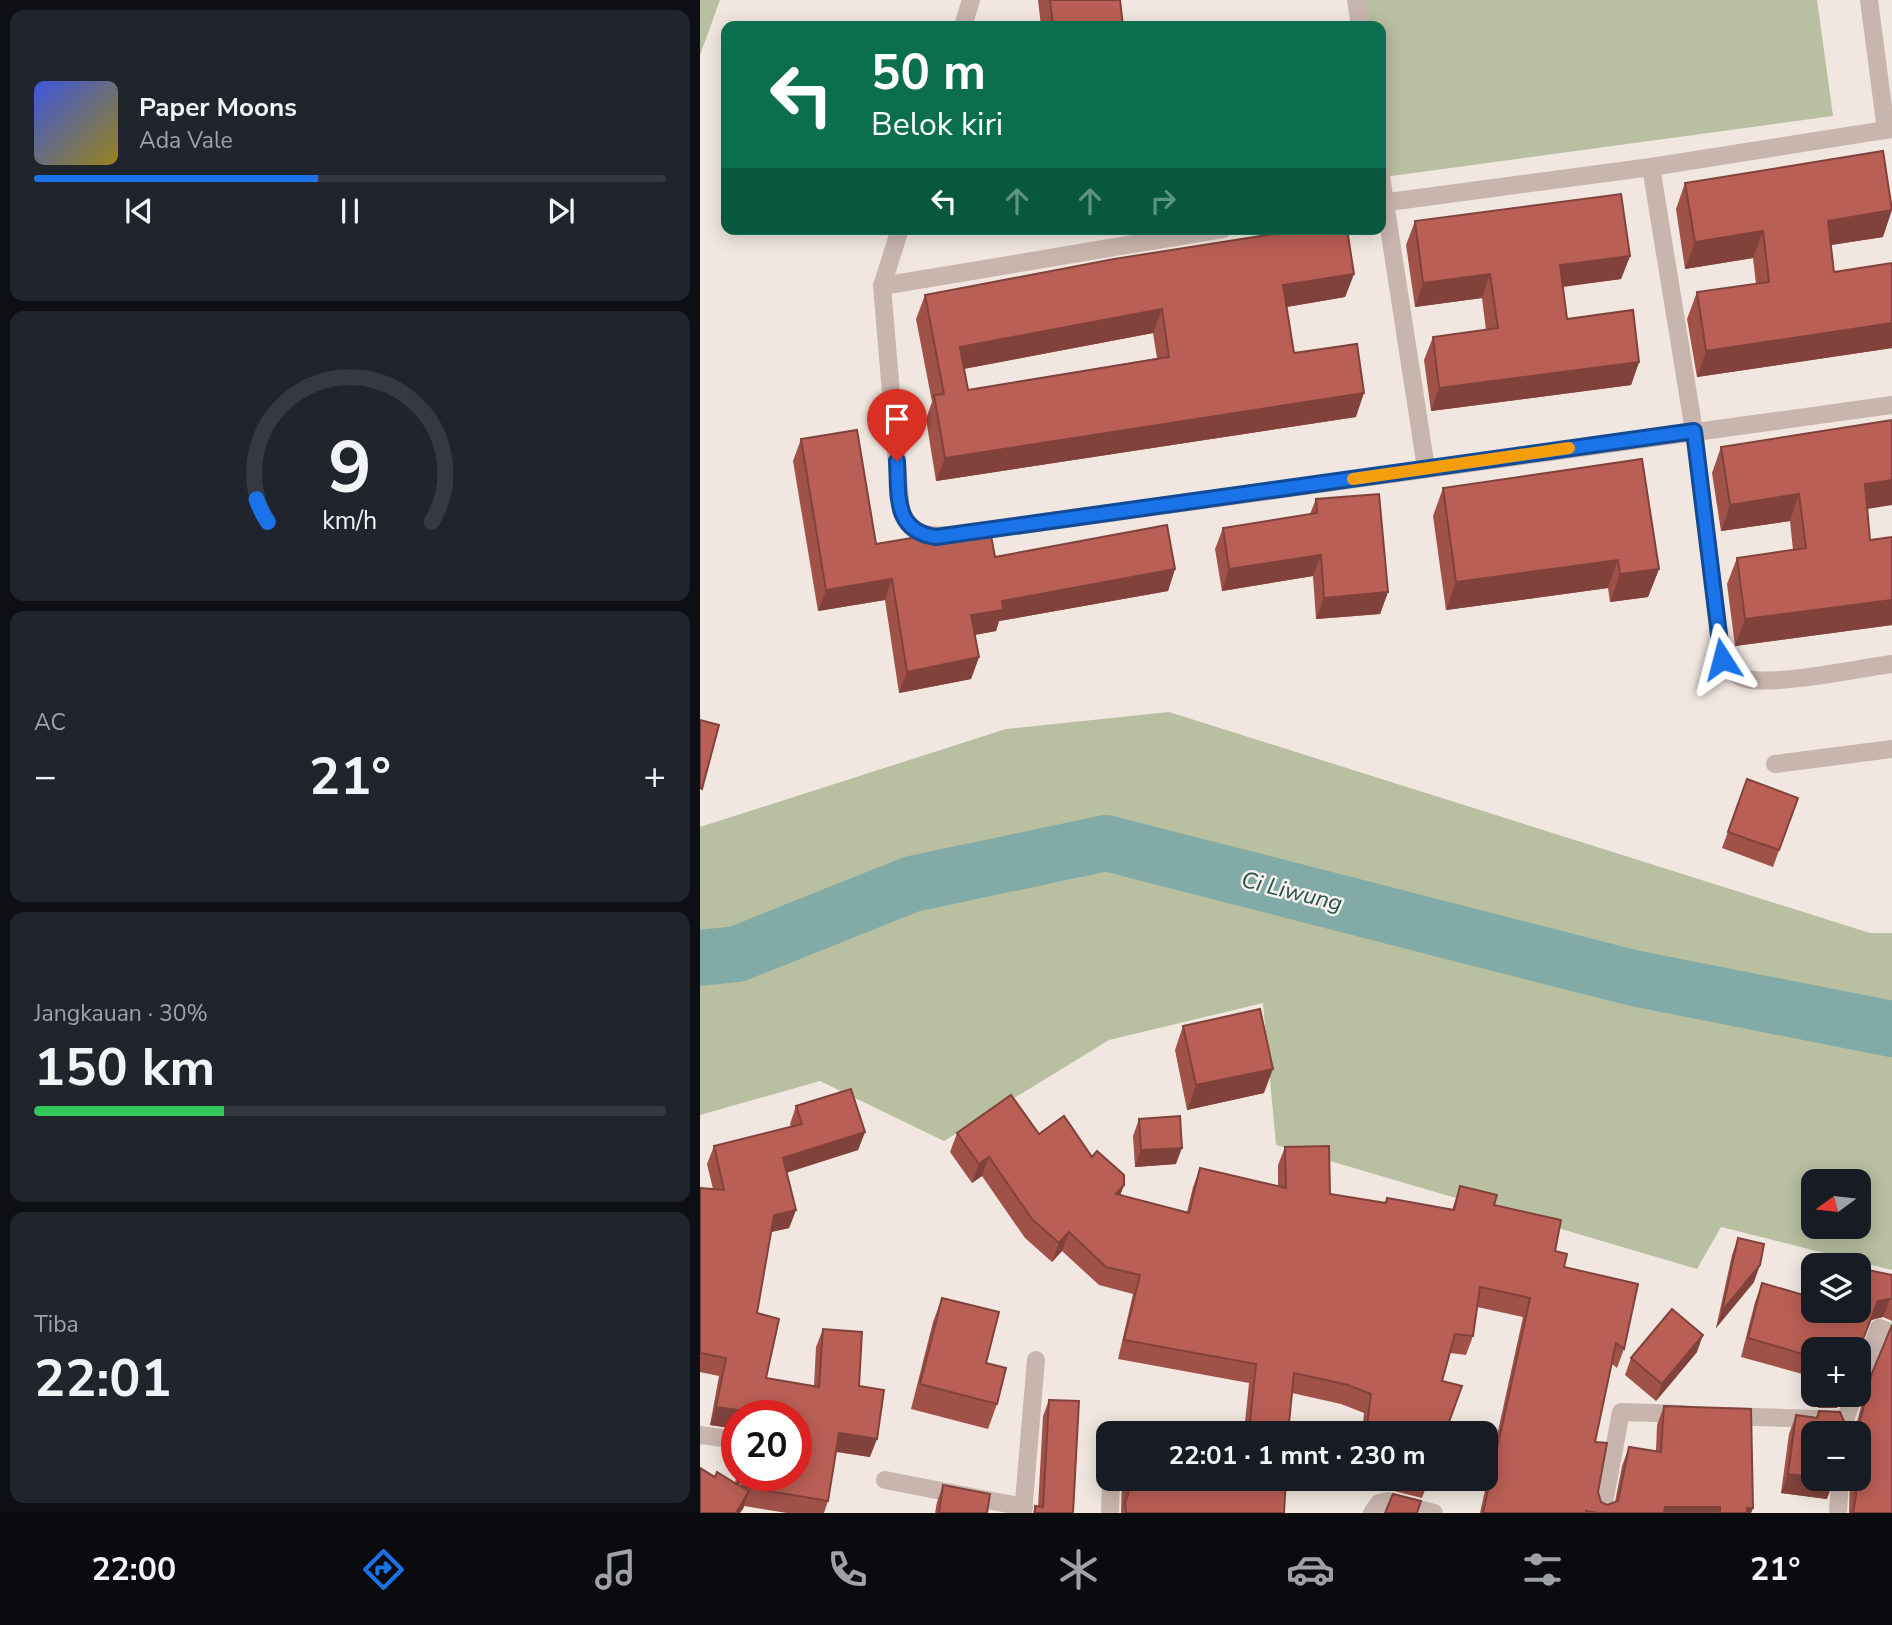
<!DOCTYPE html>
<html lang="id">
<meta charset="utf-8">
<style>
:root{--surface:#171b24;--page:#20242c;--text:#f1f3f6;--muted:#9ea1a6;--line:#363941;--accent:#1a73e8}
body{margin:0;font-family:"Nunito Sans",sans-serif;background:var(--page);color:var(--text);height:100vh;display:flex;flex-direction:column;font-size:26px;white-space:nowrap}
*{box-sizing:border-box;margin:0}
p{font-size:23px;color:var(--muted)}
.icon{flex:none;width:38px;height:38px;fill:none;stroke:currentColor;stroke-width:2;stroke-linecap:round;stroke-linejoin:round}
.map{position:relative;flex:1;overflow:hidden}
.drawer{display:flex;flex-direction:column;gap:10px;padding:10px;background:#0d0f14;width:700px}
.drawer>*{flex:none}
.hud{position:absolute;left:21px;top:21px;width:665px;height:214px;border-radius:14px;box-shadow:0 4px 18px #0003;background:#0b6e4f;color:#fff;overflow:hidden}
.needle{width:46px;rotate:255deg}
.controls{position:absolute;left:1101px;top:1169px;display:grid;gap:14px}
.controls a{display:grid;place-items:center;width:70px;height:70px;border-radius:14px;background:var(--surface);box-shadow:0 4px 18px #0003;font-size:35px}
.speed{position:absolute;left:21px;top:1400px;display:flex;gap:14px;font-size:35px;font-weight:700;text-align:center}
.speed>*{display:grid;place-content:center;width:91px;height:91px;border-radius:50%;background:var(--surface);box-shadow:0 4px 18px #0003;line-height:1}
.speed .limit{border:10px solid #d22;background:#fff;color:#111}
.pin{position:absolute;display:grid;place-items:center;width:60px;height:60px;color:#fff;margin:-72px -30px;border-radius:50% 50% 50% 0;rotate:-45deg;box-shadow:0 0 7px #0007}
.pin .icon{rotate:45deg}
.me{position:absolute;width:77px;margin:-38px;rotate:351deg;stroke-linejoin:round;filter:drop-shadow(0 0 5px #0008)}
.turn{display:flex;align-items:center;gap:24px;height:147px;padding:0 35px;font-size:32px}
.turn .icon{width:91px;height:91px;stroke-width:2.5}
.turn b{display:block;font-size:49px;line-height:60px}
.lanes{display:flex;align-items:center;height:66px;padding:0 35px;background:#0003;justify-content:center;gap:35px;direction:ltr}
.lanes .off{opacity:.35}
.big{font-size:52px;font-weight:700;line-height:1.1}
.drawer .card{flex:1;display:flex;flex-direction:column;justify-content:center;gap:10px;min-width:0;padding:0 24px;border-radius:14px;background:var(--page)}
.drawer .dial{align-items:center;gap:0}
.dial svg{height:182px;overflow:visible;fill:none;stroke:var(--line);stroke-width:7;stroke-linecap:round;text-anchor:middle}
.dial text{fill:var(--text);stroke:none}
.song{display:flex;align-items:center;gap:21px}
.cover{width:84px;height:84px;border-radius:10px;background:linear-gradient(135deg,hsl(230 70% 55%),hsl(50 70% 35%))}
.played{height:7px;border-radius:4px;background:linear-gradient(90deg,var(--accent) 45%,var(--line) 45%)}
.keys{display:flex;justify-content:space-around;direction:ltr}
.heat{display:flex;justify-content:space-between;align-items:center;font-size:38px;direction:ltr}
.charge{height:10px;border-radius:5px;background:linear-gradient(90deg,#34c759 30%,var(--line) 0)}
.trip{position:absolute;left:396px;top:1421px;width:402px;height:70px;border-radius:14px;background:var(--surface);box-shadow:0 4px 18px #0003;font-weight:700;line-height:70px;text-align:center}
.dock{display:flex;height:112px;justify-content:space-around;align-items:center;background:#090b0e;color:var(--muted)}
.dock .icon{width:49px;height:49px}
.dock .active{color:var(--accent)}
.dock b{font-size:32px;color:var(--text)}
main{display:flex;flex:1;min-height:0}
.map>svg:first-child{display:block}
.green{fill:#b9bfa1;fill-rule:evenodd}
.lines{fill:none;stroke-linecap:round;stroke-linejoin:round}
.river{stroke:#82aba7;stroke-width:56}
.minor{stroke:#c8b5ad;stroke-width:18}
.wall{fill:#a05249;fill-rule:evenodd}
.shaded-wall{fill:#82423c}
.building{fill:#ba5f55;stroke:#82423c;stroke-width:2;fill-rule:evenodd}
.route-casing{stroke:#114b97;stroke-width:18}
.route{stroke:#1a73e8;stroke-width:12}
.slow{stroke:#f59e0b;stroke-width:12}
.labels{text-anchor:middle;stroke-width:5;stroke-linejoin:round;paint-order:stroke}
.water-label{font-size:23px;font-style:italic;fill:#245551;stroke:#f9f1ec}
</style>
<main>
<section class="drawer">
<div class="card">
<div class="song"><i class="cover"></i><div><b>Paper Moons</b><p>Ada Vale</p></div></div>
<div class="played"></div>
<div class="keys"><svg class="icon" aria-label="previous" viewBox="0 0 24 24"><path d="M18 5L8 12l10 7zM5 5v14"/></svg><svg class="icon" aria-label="pause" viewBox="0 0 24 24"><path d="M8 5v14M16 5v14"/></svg><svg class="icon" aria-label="next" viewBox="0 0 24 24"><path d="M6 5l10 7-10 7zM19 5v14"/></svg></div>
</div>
<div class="card dial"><svg viewBox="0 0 100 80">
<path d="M14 69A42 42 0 1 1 86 69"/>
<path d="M14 69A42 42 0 0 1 9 59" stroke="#1a73e8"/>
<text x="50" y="56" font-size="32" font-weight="700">9</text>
<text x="50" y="72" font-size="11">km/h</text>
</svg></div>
<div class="card"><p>AC</p>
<div class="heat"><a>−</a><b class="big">21°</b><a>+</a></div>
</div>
<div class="card"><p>Jangkauan · 30%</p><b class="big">150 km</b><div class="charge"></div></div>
<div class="card"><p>Tiba</p><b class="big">22:01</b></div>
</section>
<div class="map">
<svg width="1192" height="1513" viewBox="0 0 1192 1513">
<rect width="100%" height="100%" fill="#f1e7e0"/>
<!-- green -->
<g class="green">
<polygon points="0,0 20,0 0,55"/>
<polygon points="659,0 1117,0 1133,116 684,177 681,157 681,26 663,26"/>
<path d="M469,712L1170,933H1192V1270L1021,1227L997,1269L576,1145L563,1003L409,1040L244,1141L120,1081L0,1115V827L306,729ZM1113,1181H1158V1227H1113Z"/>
</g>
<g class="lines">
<!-- river -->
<polyline class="river" points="0,958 37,954 212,884 406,843 933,978 1192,1029"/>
<!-- minor -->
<g class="minor">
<polyline points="656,0 660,26"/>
<polyline points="1169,0 1186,130"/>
<polyline points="263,26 271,0"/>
<path d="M951,167L994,431L1022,659C1028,668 1036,677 1047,679C1074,686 1160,668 1192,664"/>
<polyline points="681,176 726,468"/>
<polyline points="681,203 951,167 1192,129"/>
<path d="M200,229L182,286L201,511C210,534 226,537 250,535L1192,405"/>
<polyline points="182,286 523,229"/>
<polyline points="1075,764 1192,749"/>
<polyline points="1158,1383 1179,1328 1192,1333"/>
<polyline points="1028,1416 1145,1420"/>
<polyline points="1144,1433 1145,1420 1154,1395"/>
<polyline points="0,1435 37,1440"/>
<polyline points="185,1480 324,1507"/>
<polyline points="323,1513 336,1360"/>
<polyline points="410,1513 411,1479"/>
<polyline points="672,1513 679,1503 688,1501 734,1513"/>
<polyline points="902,1513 921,1412 983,1414"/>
<polyline points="1138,1513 1140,1479"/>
</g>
</g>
<!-- wall -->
<g class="wall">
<polygon points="338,0 420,0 423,26 341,26"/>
<polygon points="985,183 1183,237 1131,245 1134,272 1192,263 1192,348 997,377 987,319 997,292 1056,284 1053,258 985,269 976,209"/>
<polygon points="715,221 930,256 921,279 863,287 867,319 939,362 931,385 731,411 724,360 733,337 786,330 782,298 715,307 706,245"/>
<path d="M654,274L645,297L587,307L594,353L656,417L236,481L226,419L232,402L216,319L225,295ZM453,333L457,358L268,390L264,369Z"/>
<polygon points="101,439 176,544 295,557 475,569 468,591 299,621 296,631 275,635 279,657 271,679 199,693 185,600 118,611 93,461"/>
<polygon points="1021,447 1167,509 1170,540 1192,537 1192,625 1035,646 1027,584 1037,558 1093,550 1090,521 1021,531 1012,473"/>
<polygon points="743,488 959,569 948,597 910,602 908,588 746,610 733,516"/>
<polygon points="616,499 688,592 680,614 616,619 613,576 522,591 515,549 523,528 610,514"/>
<polygon points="1047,779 1098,798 1073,867 1022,848"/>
<polygon points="483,1026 564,1093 487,1110 475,1050"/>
<polygon points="96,1106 165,1132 158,1150 87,1172 96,1210 89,1228 71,1232 57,1313 66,1378 114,1386 116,1347 123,1329 159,1386 170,1457 136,1452 128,1501 124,1513 87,1513 44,1506 43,1509 15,1477 35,1483 37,1472 37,1475 96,1475 96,1416 37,1416 37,1429 10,1425 19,1376 0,1372 0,1188 13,1189 7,1164 14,1146 91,1127 90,1124"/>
<polygon points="439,1119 476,1164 435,1167 433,1136"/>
<polygon points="257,1133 339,1134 392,1157 424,1185 420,1195 487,1212 493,1187 500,1168 578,1187 578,1165 585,1147 630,1194 685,1203 687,1198 752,1210 760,1186 794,1205 855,1251 864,1267 924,1349 917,1368 912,1364 895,1442 898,1492 901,1502 907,1505 915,1502 922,1466 929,1447 956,1451 957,1425 964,1406 1053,1508 1051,1513 780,1513 823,1317 777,1307 773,1336 766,1355 750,1353 742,1381 745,1433 662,1433 664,1413 641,1404 592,1393 588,1433 544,1432 549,1383 418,1359 433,1294 399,1285 362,1251 352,1262 325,1238 282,1176 272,1183 250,1152"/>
<polygon points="1038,1238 1054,1282 1016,1328 1032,1255"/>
<polygon points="1113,1271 1113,1311 1192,1275 1192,1321 1183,1317 1171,1320 1113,1349 1113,1377 1041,1357 1055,1302 1062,1283 1107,1296"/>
<polygon points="242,1298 286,1363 297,1404 288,1429 211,1409 233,1322"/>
<polygon points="997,1352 956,1401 925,1375 931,1358"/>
<polygon points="1172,1373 1192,1513 1149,1513 1150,1479 1158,1479 1158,1433 1113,1433 1127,1499 1081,1493 1089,1434 1096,1415 1116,1418 1119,1411 1151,1426 1157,1422 1165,1392"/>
<polygon points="349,1400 373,1513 333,1513 335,1506 338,1507 343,1416"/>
<polygon points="422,1479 628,1479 626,1485 586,1479 584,1513 421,1513"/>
<polygon points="698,1479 729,1479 722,1498 694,1491"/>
<polygon points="243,1485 287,1513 235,1513 237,1502"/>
</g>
<!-- shaded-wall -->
<g class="shaded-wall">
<polygon points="1192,210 1183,237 1118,247 1128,221"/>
<polygon points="1063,231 1053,258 985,269 995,242"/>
<polygon points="930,256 921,279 851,288 860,265"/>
<polygon points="654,274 645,297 574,309 583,285"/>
<polygon points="790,274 782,298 715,307 723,283"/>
<polygon points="462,309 453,333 252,371 260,347"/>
<polygon points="1192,323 1192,348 997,377 1006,351"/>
<polygon points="939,362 931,385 731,411 739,388"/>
<polygon points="664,393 656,417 236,481 245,458"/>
<polygon points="1192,480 1192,505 1155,511 1165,484"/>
<polygon points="1099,494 1090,521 1021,531 1030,505"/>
<polygon points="621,555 613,576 522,591 529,569"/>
<polygon points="918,560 908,588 746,610 756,582"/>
<polygon points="475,569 468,591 299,621 296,631 263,637 271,615 302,601"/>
<polygon points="959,569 948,597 910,602 920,574"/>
<polygon points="192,579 185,600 118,611 126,590"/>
<polygon points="688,592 680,614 616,619 624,598"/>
<polygon points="1192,600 1192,625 1035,646 1045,619"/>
<polygon points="279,657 271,679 199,693 207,672"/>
<polygon points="573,1069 564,1093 487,1110 496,1085"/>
<polygon points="165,1132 158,1150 77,1176 83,1158"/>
<polygon points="482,1148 476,1164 435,1167 441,1150"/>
<polygon points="289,1157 282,1176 272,1183 279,1164"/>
<polygon points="424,1185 417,1203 416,1194"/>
<polygon points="96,1210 89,1228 67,1233 74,1215"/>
<polygon points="369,1232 362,1251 352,1262 359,1243"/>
<polygon points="1060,1265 1054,1282 1016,1328 1022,1311"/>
<polygon points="1190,1299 1183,1317 1171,1320 1178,1301"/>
<polygon points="1003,1335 997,1352 956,1401 962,1384"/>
<polygon points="1122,1395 1142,1395 1137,1408 1118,1408"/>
<polygon points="16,1407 46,1411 44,1416 37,1416 37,1429 10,1425"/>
<polygon points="139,1433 177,1439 170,1457 133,1451"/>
<polygon points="1088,1474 1113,1477 1113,1479 1134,1480 1127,1499 1081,1493"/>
<polygon points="49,1491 43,1509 40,1513 36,1513"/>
<polygon points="965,1507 1020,1507 1018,1513 962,1513"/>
<polygon points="1047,1508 1053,1508 1051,1513 1046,1513"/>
</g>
<!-- building -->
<g class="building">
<polygon points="350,0 420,0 423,26 353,26"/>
<polygon points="1183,151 1192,210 1128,221 1134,272 1192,263 1192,323 1006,351 997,292 1069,282 1063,231 995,242 985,183"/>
<polygon points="921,194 930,256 860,265 867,319 933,310 939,362 739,388 733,337 798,328 790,274 723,283 715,221"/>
<path d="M606,229H647L654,274L583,285L594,353L657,344L664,393L245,458L234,395L244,394L225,295L414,259ZM462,309L469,357L268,390L260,347Z"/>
<polygon points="1192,420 1192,480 1165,484 1170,540 1192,537 1192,600 1045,619 1037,558 1106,548 1099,494 1030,505 1021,447"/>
<polygon points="157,430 176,544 289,525 295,557 467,525 475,569 302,601 303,610 271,615 279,657 207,672 192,579 126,590 101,439"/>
<polygon points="942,459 959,569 920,574 918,560 756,582 743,488"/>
<polygon points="679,494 688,592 624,598 621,555 529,569 523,528 617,513 616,499"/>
<polygon points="0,720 19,725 2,789 0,788"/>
<polygon points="1047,779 1098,798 1079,850 1028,832"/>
<polygon points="560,1009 573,1069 496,1085 483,1026"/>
<polygon points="151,1089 165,1132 83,1158 96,1210 74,1215 57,1313 79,1319 66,1378 119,1387 123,1329 162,1332 159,1386 184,1390 177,1439 139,1433 128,1501 40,1486 49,1491 36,1513 0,1513 0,1468 15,1477 17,1472 38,1485 40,1475 96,1475 96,1416 52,1416 51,1414 46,1411 16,1407 26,1358 0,1353 0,1188 24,1190 14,1146 102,1124 96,1106"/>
<polygon points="311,1095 339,1134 364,1116 392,1157 397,1151 424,1175 424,1185 416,1194 489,1213 500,1168 586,1188 585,1147 629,1146 630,1194 686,1203 687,1198 754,1210 760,1186 797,1195 794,1205 861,1220 855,1251 867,1254 864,1267 938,1284 924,1349 916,1343 895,1442 907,1443 898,1492 901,1502 907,1505 918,1501 929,1447 961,1452 964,1406 1051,1409 1053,1508 1047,1508 1047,1513 1020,1513 1020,1507 965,1507 964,1513 898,1513 886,1511 886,1513 783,1513 830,1298 780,1287 773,1336 755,1334 742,1381 762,1386 745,1433 666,1433 671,1394 648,1385 594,1373 588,1433 541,1433 541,1432 549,1433 556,1364 424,1340 440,1275 406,1267 369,1232 359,1243 332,1219 289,1157 279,1164 257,1133"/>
<polygon points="480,1116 482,1148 441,1150 439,1119"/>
<polygon points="1038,1238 1064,1244 1060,1265 1022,1311"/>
<polygon points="1117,1260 1144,1265 1116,1265"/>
<polygon points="1158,1268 1192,1275 1192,1299 1190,1299 1178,1301 1158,1352 1158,1349 1113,1349 1113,1357 1048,1338 1062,1283 1110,1297 1113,1280 1113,1311 1158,1311"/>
<polygon points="242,1298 299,1312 286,1363 306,1368 297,1404 220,1384"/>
<polygon points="972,1309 1003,1335 962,1384 931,1358"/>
<polygon points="1192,1325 1192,1513 1153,1513 1156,1495 1156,1479 1158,1479 1158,1433 1113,1433 1113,1477 1088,1474 1096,1415 1117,1418 1119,1411 1140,1412 1145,1424 1151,1426 1160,1421 1172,1373"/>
<polygon points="349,1400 379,1401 373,1513 335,1513 335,1506 343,1507"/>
<polygon points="429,1479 586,1479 584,1513 426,1513 425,1502 428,1495"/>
<polygon points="243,1485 290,1494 287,1513 239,1513"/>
<polygon points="693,1494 721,1501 717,1513 685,1513"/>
</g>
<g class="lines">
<defs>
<path id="route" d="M197,461C199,495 193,531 236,537L994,431L1022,659"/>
</defs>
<!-- route casing -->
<use href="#route" class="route-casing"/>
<!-- route -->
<use href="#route" class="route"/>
<!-- slow -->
<polyline class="slow" points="653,479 869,448"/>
</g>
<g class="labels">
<!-- water labels -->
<g class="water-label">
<text transform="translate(592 891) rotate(14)" y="8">Ci Liwung</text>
</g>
</g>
</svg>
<div class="controls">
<a><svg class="needle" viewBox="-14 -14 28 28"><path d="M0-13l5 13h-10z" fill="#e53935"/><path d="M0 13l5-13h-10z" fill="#9ea1a6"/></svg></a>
<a><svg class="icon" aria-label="layers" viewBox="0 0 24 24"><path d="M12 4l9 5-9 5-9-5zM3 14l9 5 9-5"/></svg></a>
<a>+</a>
<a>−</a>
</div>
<div class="speed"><div class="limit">20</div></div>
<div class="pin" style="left:197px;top:461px;background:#d93025"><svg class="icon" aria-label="arrive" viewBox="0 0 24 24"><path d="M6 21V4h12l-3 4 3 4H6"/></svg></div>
<svg class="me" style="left:1022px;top:659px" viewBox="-20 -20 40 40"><path d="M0-17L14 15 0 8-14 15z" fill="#1a73e8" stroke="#fff" stroke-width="4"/></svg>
<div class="trip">22:01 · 1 mnt · 230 m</div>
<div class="hud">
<div class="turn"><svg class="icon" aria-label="left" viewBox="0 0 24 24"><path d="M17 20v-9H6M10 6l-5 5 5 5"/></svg><div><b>50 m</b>Belok kiri</div></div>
<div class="lanes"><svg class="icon" aria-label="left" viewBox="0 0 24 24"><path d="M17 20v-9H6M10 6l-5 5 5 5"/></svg><svg class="icon off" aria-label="ahead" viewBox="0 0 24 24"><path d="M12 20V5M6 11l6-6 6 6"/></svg><svg class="icon off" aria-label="ahead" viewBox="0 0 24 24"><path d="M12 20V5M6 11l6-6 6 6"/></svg><svg class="icon off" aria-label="right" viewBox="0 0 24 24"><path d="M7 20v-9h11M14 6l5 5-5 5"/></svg></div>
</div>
</div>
</main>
<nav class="dock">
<b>22:00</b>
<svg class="icon active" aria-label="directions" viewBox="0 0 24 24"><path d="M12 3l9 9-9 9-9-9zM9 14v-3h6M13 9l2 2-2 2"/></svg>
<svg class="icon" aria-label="music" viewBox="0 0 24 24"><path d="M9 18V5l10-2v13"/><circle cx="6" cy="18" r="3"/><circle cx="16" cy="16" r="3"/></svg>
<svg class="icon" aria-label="phone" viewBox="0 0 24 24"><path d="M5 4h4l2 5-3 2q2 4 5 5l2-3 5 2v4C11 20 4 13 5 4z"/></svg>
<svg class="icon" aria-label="climate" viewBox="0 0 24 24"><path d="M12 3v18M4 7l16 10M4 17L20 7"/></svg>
<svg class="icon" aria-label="car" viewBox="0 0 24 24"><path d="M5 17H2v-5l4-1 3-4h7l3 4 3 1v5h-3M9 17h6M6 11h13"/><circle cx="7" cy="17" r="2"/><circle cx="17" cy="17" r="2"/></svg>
<svg class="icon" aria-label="filters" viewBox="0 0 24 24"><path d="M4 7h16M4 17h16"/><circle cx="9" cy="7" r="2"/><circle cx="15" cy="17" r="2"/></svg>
<b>21°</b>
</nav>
